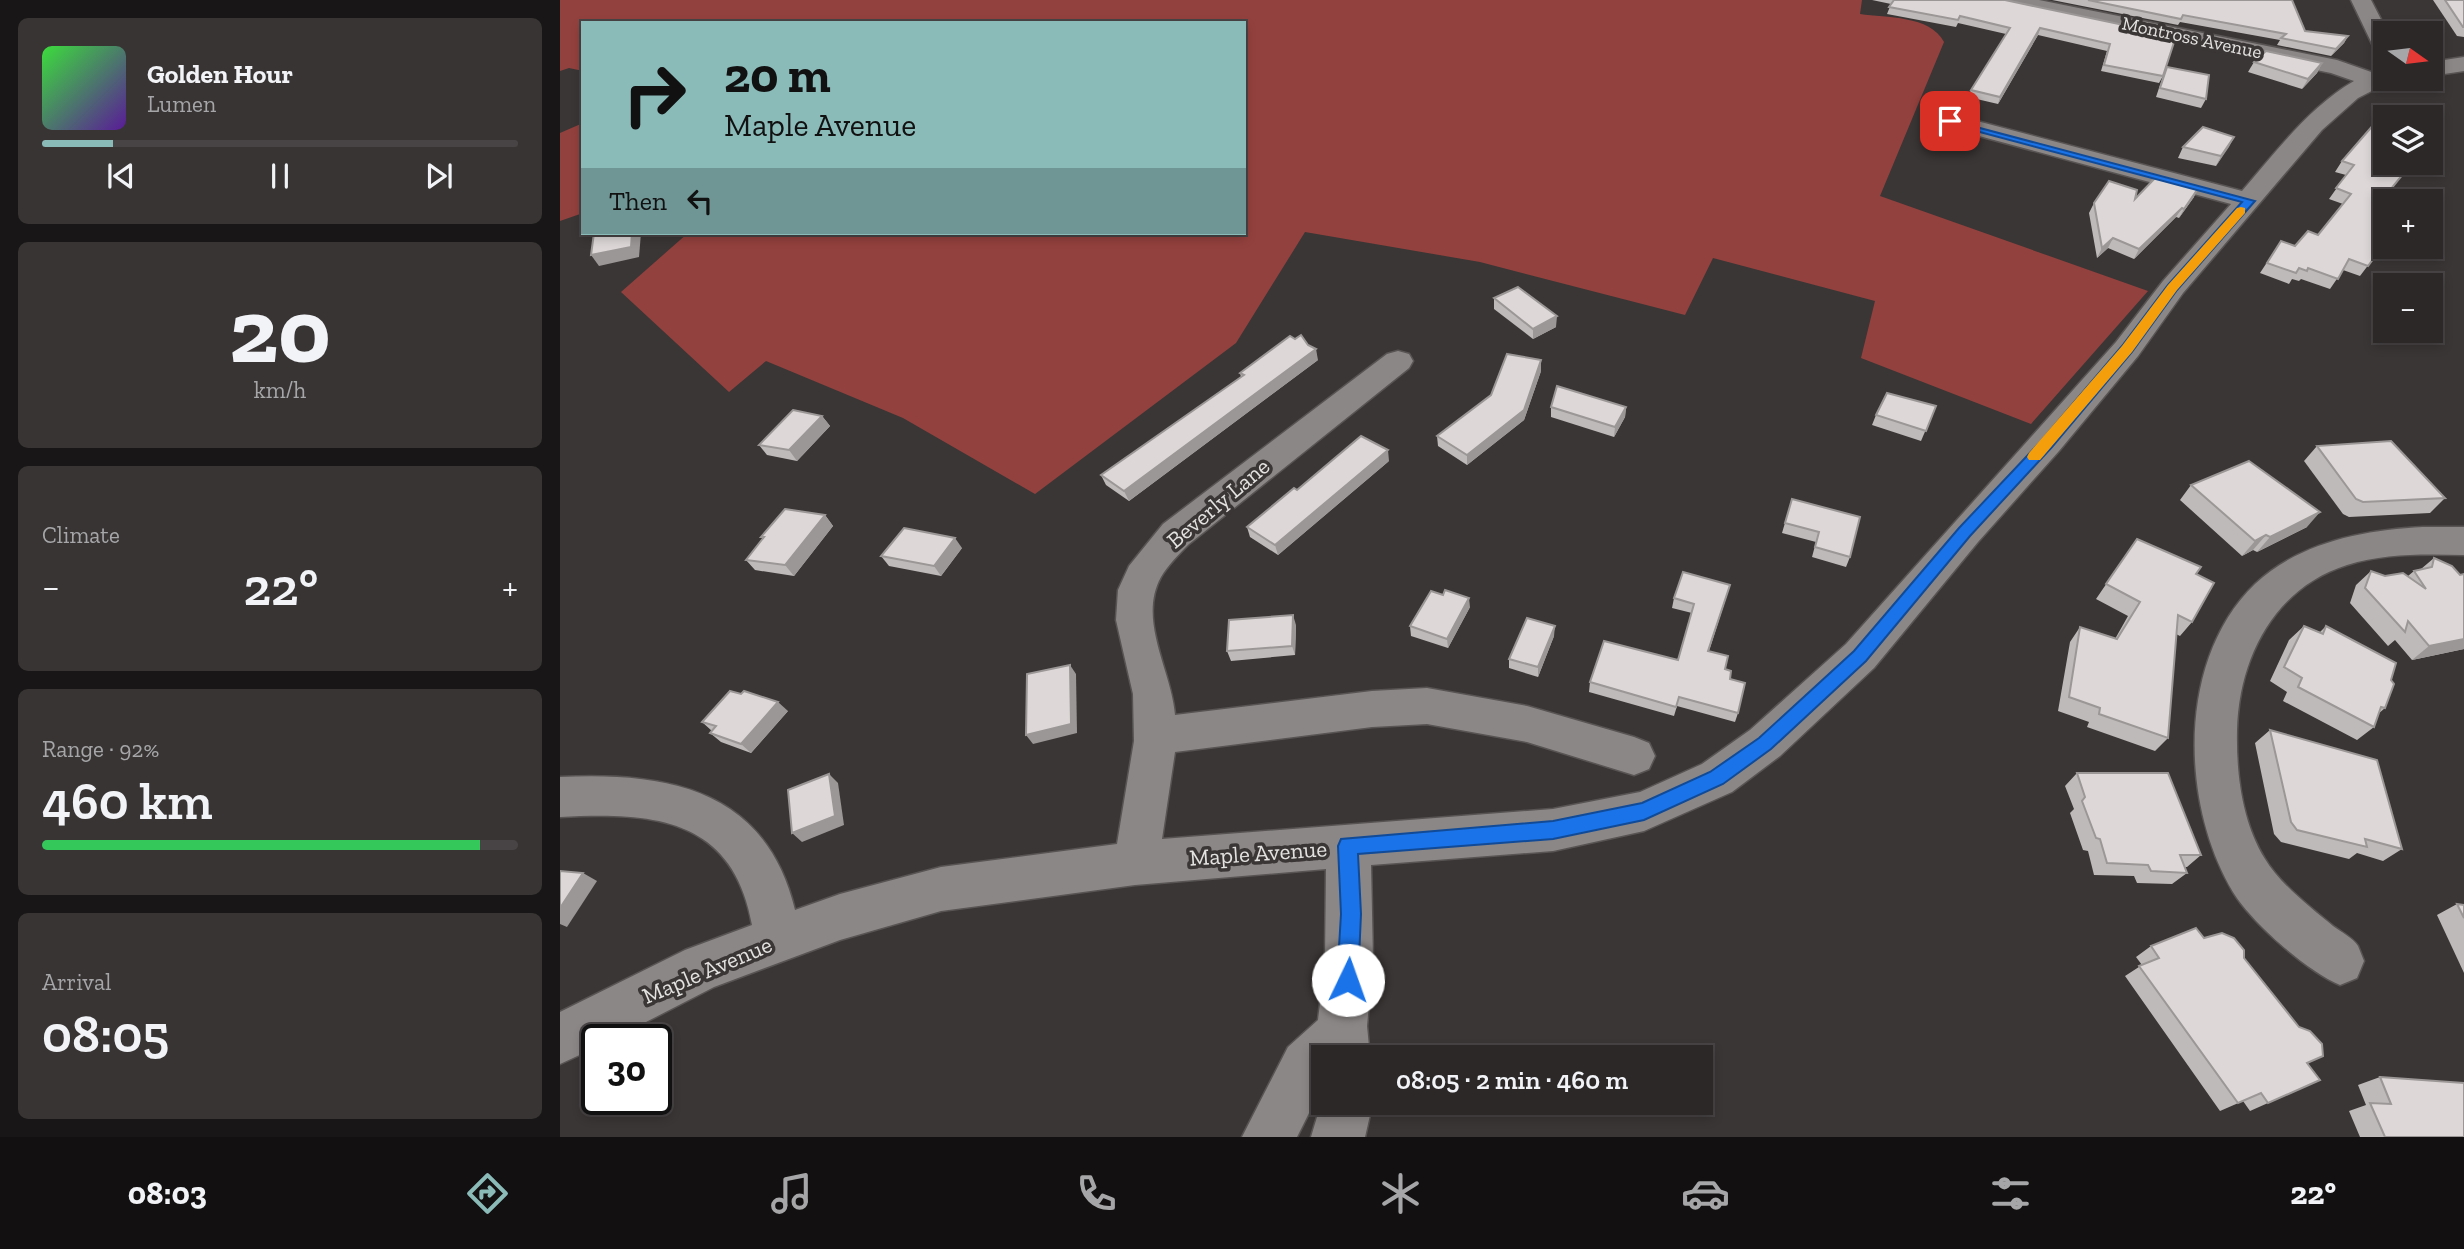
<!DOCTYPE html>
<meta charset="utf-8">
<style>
:root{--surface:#2c2828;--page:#383434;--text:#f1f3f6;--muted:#a6a6a8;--line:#484445;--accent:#8bbbb9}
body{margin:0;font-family:"Zilla Slab",serif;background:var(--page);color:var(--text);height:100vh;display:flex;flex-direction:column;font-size:26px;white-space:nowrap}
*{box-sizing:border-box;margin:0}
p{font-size:23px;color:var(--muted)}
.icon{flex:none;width:38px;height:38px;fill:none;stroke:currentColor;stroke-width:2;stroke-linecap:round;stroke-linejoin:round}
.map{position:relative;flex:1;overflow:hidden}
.details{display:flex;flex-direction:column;gap:18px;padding:18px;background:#181616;width:560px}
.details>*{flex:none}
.guide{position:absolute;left:21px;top:21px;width:665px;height:214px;border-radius:0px;box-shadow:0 4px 10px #0003,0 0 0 2px var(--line);background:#8bbbb9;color:#111;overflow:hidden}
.needle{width:46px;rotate:104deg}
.buttons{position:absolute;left:1813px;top:21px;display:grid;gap:14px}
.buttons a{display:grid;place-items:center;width:70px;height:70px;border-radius:0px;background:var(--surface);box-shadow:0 4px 10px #0003,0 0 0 2px var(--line);font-size:35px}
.speed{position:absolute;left:21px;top:1024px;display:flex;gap:14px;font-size:35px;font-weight:700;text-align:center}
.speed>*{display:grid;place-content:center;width:91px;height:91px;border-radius:50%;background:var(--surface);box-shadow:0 4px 10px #0003,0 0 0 2px var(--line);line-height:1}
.speed .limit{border:4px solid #111;border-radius:10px;background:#fff;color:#111}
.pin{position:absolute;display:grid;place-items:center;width:60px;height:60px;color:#fff;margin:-30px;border-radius:14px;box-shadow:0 4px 10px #0006}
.me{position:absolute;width:77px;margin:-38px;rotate:3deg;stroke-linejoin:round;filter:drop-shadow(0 0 5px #0008)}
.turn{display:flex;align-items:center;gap:24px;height:147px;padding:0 28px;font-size:32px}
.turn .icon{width:91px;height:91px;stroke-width:2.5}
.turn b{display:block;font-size:49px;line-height:60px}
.then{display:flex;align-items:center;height:66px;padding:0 28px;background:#0003;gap:14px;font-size:26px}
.big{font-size:52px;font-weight:600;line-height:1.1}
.details .widget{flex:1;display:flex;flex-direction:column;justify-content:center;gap:10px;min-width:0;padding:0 24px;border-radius:10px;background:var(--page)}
.details .dial{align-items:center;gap:0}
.dial b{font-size:91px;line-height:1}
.song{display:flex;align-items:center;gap:21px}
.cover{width:84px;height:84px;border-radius:10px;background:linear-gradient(135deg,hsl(120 70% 55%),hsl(270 70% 35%))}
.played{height:7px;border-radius:4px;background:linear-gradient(90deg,var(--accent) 15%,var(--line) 15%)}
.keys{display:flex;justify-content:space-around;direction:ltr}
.heat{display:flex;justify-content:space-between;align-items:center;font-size:38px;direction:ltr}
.charge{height:10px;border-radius:5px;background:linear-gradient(90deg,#34c759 92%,var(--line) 0)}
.trip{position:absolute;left:751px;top:1045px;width:402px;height:70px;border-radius:0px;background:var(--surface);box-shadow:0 4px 10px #0003,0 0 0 2px var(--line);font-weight:600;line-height:70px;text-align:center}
.tabs{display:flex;height:112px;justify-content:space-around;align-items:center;background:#121010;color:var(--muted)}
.tabs .icon{width:49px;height:49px}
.tabs .selected{color:var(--accent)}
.tabs b{font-size:32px;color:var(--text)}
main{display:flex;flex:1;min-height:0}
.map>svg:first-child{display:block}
.forest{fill:#93413e}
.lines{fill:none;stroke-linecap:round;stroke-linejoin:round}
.minor-casing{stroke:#585454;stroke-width:3}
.minor{fill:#8c8787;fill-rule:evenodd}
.wall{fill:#bebab9}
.shaded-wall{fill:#9b9796}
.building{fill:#ddd8d7;stroke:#9b9796;stroke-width:2}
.route{fill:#1a73e8;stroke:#114b97;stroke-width:2}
.slow{fill:#f59e0b}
.labels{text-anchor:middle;stroke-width:7;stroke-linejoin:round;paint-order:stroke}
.far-street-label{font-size:19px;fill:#e4e2e1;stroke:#3a3635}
.street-label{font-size:23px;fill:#e4e2e1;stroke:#3a3635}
</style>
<main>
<section class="details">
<div class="widget">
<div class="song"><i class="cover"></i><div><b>Golden Hour</b><p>Lumen</p></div></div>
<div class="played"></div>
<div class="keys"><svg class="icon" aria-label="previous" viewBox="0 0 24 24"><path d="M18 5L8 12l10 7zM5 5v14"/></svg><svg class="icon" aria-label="pause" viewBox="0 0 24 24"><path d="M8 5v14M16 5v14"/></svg><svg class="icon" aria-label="next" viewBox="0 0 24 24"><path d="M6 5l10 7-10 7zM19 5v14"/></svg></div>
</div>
<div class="widget dial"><b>20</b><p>km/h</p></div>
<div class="widget"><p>Climate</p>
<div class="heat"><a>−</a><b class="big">22°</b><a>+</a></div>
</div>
<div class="widget"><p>Range · 92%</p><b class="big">460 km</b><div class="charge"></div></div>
<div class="widget"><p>Arrival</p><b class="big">08:05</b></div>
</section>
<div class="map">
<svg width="1904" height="1137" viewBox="0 0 1904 1137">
<rect width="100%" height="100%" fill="#3a3635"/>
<!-- forest -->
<g class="forest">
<path d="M0,0H1302L1300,14C1326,18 1370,15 1384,42L1320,196L1588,291L1471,424L1301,358L1315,301L1153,258L1125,315L920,262L745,232L676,343L475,494L343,418L206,361L169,392L61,292L128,233H684V23H23V71L9,68L0,71Z"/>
<polygon points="23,123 23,213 0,221 0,133"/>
</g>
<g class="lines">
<defs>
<g id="minor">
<path d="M1439,0H1479L1777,60L1814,73L1825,70V79H1835L1798,98L1762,130L1623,293L1578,356L1499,451L1418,542L1314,668L1220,756L1172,792L1084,831L993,851L811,865L813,960L807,1026L810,1057H763V1085L737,1137H682L728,1047L758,1020L765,960L766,869L575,885L381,911L280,940L154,987L51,1040H37V1047L0,1064V1012L125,950L192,925C173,817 92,812 0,817V777C108,772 206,789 235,910L280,894L381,867L557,844L574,741L573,694L556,620L558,590L569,566L603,524L827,354L838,351L849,354L853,361L849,368L629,544C619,554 608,565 601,577C577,620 612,672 615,715L812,691L867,688L967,706L1074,737L1089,743L1095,756L1089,769L1074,775L967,742L867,724L812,727L615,752L602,839L993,809L1080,792L1142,764L1190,730L1286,644L1556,342L1603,281L1671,204L1382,126L1378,121L1382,116L1390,114L1398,116L1682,191C1716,152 1749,107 1794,81L1771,73L1449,6L1442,4Z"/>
<polygon points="1791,0 1811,0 1828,33 1825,33 1825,54 1817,53 1814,48"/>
<polygon points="1904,57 1904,71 1871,76 1871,62"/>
<path d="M1863,527H1904V555C1865,554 1825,553 1787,565C1714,588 1679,658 1677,730C1676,773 1682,822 1705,859C1719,883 1752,909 1773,926C1781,932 1793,938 1798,946C1800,951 1802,956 1804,961L1797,978L1780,985C1747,971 1692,923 1673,892C1620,803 1617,659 1695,584C1740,542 1804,530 1863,527Z"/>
<polygon points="763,1097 763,1102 813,1102 805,1137 751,1137"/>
</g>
</defs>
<!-- minor casing -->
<use href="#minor" class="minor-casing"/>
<!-- minor -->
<use href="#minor" class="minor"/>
</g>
<!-- wall -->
<g class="wall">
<polygon points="1312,0 1445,0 1616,36 1603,76 1599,83 1541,71 1547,51 1478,35 1438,104 1408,97 1411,90 1446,34 1398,23 1396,27 1327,14 1331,4"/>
<polygon points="1492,0 1732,0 1745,31 1788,36 1784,43 1771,56 1717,45 1720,40 1620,22 1618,25"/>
<polygon points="1873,0 1904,0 1904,37 1897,36"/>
<polygon points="1694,62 1762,63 1757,73 1742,89 1688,72"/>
<polygon points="1607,67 1646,99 1641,108 1596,97 1603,76"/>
<polygon points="1815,123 1830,191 1825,201 1825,243 1800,276 1783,270 1770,289 1741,279 1739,281 1732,279 1729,284 1700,273 1721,241 1735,246 1758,235 1783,204 1769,199 1786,175 1775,172 1782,161"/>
<polygon points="1674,137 1656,166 1618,158 1623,147"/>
<polygon points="1634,197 1619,218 1616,217 1574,259 1548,248 1537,258 1529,213 1534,203 1575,199"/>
<polygon points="934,298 996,327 973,339 934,309"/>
<polygon points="758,360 569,501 546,485 541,475 681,377 680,373"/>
<polygon points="981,371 964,420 907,465 878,446 877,436"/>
<polygon points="1376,406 1361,441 1312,425 1316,415"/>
<polygon points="991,407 1066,407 1065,417 1054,437 991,417"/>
<polygon points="262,416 270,426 237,461 207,455 199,445"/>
<polygon points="1757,446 1885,498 1870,513 1789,517 1783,514 1744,461"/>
<polygon points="829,461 718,555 690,537 687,527 737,490"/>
<polygon points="1631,485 1747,527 1697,552 1693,550 1682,556 1620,500"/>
<polygon points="1232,499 1290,557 1286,567 1252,557 1256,542 1222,533"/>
<polygon points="265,515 273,526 234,576 195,570 186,560 203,539 201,537"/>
<polygon points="1577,539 1636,574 1632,622 1620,636 1616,634 1608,738 1595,751 1527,727 1529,722 1498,711 1510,642 1520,627 1555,639 1568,616 1536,599"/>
<polygon points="402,548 381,576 329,566 321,556"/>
<polygon points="1874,558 1904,649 1852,660 1835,640 1828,646 1790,603 1796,585 1811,571 1825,576 1848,576 1854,571 1861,569"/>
<polygon points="1167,595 1149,651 1165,669 1170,679 1178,713 1175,722 1117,706 1114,716 1029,692 1030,682 1118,660 1132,613 1112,608 1114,598"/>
<polygon points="910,607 888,648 851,636 850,626"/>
<polygon points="736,625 735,655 671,661 667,651"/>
<polygon points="1744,626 1760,632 1766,626 1831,680 1825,708 1818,714 1814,727 1797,740 1723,701 1727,692 1710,681 1729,640"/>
<polygon points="994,636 978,677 949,668 949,659"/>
<polygon points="228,711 191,753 161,742 150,733 152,731 142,722"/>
<polygon points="1710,730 1842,849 1823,861 1797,853 1789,859 1721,842 1714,834 1695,743"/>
<polygon points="1517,773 1641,855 1627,867 1625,867 1627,873 1612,884 1577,883 1574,876 1534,875 1528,851 1523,850 1510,813 1514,809 1505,786"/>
<polygon points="1897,904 1904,905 1904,973 1877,915"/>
<polygon points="1644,938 1684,958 1747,1063 1708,1103 1690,1111 1683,1101 1660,1111 1565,976 1582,965 1576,957 1591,946"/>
<polygon points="1820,1077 1904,1137 1800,1137 1789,1111 1806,1105 1798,1085"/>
</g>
<!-- shaded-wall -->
<g class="shaded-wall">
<polygon points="1480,28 1478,35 1438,104 1440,97"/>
<polygon points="1788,36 1784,43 1771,56 1776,49"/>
<polygon points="1762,63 1757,73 1742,89 1748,79"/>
<polygon points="1674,137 1669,147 1656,166 1661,156"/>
<polygon points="1639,187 1634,197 1619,218 1624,209"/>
<polygon points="1622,208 1616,217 1574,259 1579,249"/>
<polygon points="72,233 81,233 79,257 39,266 31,255"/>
<polygon points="1553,238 1548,248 1537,258 1542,248"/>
<polygon points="997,316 996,327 973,339 973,329"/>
<polygon points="756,349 758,360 569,501 564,491"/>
<polygon points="981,360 981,371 964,420 907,465 907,455"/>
<polygon points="1066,407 1065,417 1054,437 1055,427"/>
<polygon points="262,416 270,426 237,461 229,450"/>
<polygon points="828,450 829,461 718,555 715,545"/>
<polygon points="1760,512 1747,527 1697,552 1710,537"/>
<polygon points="265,515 273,526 234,576 225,565"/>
<polygon points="1706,535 1693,550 1682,556 1695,541"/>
<polygon points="395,538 402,548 381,576 374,566"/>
<polygon points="909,598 910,607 888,648 887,639"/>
<polygon points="733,615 736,625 735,655 732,646"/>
<polygon points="995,626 994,636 978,677 978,667"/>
<polygon points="1904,639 1904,649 1852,660 1869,646"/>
<polygon points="510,665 516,674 517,733 473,744 466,735"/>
<polygon points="218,702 228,711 191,753 181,744"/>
<polygon points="269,774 278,783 284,825 242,842 232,833"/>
<polygon points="23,873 37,881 7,927 0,924 0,908"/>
</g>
<!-- building -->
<g class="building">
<polygon points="1334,0 1445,0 1616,36 1603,76 1544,65 1550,44 1480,28 1440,97 1411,90 1450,28 1400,16 1398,20 1329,7"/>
<polygon points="1528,0 1732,0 1745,31 1788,36 1776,49 1721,38 1726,34 1623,15 1621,19"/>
<polygon points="1885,0 1904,0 1904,27 1903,27"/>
<polygon points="1706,51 1762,63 1748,79 1694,62"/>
<polygon points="1607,67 1649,75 1646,99 1600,88"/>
<polygon points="1815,123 1825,126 1825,163 1844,163 1842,166 1848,168 1830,190 1843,195 1839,201 1825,201 1825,243 1808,266 1789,259 1778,279 1748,268 1747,271 1739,268 1736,273 1707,263 1721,241 1735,246 1748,231 1758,235 1791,194 1776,188 1794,165 1782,161"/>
<polygon points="1643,127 1674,137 1661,156 1623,147"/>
<polygon points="1597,176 1639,187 1624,209 1622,208 1579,249 1553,238 1542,248 1534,203 1549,181 1577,190 1575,199"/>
<polygon points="34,233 72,233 71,247 31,255"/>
<polygon points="958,287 997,316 973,329 934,298"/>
<polygon points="741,335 748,345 756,349 564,491 541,475 684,375 680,373 730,336 735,339"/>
<polygon points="947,354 981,360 964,410 907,455 877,436 931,395"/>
<polygon points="997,386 1066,407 1055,427 991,407"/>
<polygon points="1327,393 1376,406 1366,431 1316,415"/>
<polygon points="233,410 262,416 229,450 199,445"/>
<polygon points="801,436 828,450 715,545 687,527 734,488 737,490"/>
<polygon points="1831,441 1885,498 1803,502 1796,499 1757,446"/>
<polygon points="1689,461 1760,512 1710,537 1706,535 1695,541 1631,485"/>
<polygon points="1232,499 1300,517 1290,557 1255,547 1259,532 1225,523"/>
<polygon points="225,509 265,515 225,565 186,560 204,537 201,537"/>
<polygon points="344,528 395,538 374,566 321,556"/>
<polygon points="1577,539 1641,567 1636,574 1654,583 1632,622 1618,615 1608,738 1539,714 1540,708 1509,697 1520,627 1557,639 1580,602 1546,584"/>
<polygon points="1874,558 1892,566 1900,575 1904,574 1904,639 1869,646 1848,621 1845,632 1805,588 1811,571 1825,576 1843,573 1866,589 1854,571 1872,567"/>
<polygon points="1123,572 1170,585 1148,651 1168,656 1165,669 1171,671 1170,679 1185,683 1178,713 1119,697 1116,707 1030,682 1044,641 1118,660 1134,604 1114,598"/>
<polygon points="885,590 909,598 887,639 850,626 871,591 883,595"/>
<polygon points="733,615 732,646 667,651 669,620"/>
<polygon points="967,618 995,626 978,667 949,659"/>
<polygon points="1744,626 1763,634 1766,626 1836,663 1831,680 1834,684 1825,708 1821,707 1814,727 1738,687 1742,678 1724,667"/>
<polygon points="510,665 511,724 466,735 467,674"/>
<polygon points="170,691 181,694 184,691 218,702 181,744 150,733 156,726 142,722"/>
<polygon points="1710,730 1817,760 1842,849 1805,839 1807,847 1737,830 1731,822"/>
<polygon points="1517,773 1608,773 1641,855 1620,855 1627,873 1591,871 1588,865 1547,863 1540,839 1536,838 1522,801 1525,797"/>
<polygon points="269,774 275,816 232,833 228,790"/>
<polygon points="0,871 23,873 0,908"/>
<polygon points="1897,904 1904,905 1904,918"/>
<polygon points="1636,928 1644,938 1662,933 1674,938 1684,950 1684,958 1739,1027 1750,1031 1762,1044 1763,1056 1747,1063 1760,1080 1708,1103 1701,1093 1678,1103 1579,966 1599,958 1591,946"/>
<polygon points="1820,1077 1904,1083 1904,1137 1825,1137 1810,1103 1831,1104"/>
</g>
<!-- route -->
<polygon class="route" points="1386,119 1695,201 1617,290 1572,352 1492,447 1410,536 1306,661 1211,749 1163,784 1084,820 993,839 798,854 801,914 798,980 795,987 788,990 780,987 777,980 781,914 778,846 781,839 993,821 1082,803 1150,772 1199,738 1294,651 1399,528 1482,440 1562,346 1608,285 1682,202 1386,123"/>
<!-- slow -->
<polygon class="slow" points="1681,207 1685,208 1685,213 1617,290 1572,352 1480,460 1469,460 1467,457 1469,453 1562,346 1608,285 1677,208"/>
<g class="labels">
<!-- far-street labels -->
<g class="far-street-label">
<text transform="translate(1632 37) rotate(12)" y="7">Montross Avenue</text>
</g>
<!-- street labels -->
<g class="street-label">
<text transform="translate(658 503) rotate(-40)" y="8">Beverly Lane</text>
<text transform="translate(698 853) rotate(-4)" y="8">Maple Avenue</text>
<text transform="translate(147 970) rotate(-23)" y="8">Maple Avenue</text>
</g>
</g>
</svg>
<div class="buttons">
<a><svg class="needle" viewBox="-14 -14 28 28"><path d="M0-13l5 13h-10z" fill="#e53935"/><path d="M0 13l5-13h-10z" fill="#a6a6a8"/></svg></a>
<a><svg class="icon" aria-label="layers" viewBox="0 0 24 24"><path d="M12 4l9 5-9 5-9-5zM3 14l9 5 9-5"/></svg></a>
<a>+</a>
<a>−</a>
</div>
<div class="speed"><div class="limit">30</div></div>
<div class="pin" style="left:1390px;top:121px;background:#d93025"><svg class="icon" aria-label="arrive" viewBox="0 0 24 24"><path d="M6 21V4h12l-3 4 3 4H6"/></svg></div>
<svg class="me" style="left:788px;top:980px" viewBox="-20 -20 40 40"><circle r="19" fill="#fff"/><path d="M0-13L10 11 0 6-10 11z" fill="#1a73e8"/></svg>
<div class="trip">08:05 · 2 min · 460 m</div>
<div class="guide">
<div class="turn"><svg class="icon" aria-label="right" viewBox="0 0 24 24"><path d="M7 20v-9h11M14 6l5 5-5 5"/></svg><div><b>20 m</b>Maple Avenue</div></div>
<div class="then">Then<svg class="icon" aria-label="left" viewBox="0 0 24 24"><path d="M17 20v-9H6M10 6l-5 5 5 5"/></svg></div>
</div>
</div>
</main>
<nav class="tabs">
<b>08:03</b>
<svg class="icon selected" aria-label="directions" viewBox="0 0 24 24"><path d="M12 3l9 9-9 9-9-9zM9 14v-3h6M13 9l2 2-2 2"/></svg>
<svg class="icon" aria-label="music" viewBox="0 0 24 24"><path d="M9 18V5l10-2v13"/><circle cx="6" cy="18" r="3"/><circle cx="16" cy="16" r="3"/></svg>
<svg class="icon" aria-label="phone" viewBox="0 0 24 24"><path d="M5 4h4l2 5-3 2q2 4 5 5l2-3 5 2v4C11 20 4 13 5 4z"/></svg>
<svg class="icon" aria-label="climate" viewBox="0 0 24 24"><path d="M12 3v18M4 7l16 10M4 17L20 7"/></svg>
<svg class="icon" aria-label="car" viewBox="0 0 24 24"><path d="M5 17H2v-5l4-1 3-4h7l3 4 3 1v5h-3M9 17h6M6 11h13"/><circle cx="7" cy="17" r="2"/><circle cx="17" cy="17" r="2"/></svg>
<svg class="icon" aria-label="filters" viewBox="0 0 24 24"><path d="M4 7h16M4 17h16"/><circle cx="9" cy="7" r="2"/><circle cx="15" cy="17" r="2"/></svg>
<b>22°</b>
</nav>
